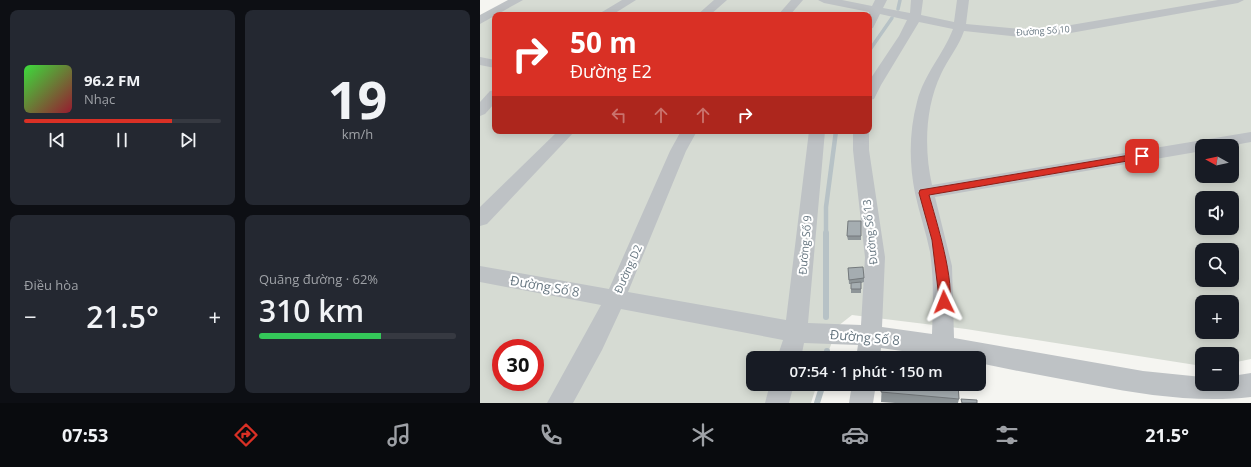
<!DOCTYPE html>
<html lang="vi">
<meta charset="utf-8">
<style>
:root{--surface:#171b24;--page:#242831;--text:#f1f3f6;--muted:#9ea1a6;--line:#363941;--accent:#d93025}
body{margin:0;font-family:"Open Sans",sans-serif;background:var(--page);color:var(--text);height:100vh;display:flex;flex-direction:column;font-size:15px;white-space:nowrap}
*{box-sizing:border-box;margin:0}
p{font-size:13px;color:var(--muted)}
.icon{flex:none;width:22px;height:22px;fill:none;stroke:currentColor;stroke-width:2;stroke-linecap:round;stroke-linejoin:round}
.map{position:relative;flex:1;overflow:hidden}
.panel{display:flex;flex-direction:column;gap:10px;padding:10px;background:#0d0f14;width:480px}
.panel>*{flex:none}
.hud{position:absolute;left:12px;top:12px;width:380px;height:122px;border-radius:8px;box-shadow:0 2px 10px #0003;background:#d93025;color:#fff;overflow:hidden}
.needle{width:26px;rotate:278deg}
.fabs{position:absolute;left:715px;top:139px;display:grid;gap:8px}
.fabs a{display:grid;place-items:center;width:44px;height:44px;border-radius:8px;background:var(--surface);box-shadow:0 2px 10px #0003;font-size:20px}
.speed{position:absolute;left:12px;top:339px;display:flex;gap:8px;font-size:20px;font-weight:700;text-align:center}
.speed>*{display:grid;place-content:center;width:52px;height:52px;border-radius:50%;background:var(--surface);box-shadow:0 2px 10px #0003;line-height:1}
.speed .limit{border:6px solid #d22;background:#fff;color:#111}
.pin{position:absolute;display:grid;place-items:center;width:34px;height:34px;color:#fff;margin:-17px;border-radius:8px;box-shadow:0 2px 6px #0006}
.me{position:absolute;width:44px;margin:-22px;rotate:358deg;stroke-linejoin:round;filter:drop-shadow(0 0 3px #0008)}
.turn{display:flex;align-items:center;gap:14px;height:84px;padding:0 12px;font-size:18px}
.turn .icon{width:52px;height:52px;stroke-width:2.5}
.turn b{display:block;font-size:28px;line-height:34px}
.lanes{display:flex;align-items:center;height:38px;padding:0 12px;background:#0003;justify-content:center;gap:20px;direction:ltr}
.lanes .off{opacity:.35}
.big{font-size:30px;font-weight:600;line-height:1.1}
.panel .tile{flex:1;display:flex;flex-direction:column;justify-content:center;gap:6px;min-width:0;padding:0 14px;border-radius:8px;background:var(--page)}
.panel .dial{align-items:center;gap:0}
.dial b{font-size:52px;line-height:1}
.song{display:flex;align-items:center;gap:12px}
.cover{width:48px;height:48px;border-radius:6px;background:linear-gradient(135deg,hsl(120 70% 55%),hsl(350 70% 35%))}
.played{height:4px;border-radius:2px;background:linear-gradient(90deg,var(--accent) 75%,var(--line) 75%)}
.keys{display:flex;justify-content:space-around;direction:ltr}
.heat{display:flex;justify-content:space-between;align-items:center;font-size:22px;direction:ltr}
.charge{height:6px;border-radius:3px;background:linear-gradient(90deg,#34c759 62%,var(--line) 0)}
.panel .tiles{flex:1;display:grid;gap:10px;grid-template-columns:repeat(2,1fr)}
.trip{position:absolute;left:266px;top:351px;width:240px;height:40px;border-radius:8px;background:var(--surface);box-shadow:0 2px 10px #0003;font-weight:600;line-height:40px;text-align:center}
.dock{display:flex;height:64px;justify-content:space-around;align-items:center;background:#090b0e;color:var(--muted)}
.dock .icon{width:28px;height:28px}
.dock .active{color:var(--accent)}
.dock b{font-size:18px;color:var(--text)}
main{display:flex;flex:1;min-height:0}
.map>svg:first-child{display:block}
.green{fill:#d6dbd3;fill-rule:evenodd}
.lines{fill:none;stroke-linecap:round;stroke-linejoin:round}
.stream-far2{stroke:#b7c2c6;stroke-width:3.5}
.stream-far1{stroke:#b7c2c6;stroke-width:4.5}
.stream{stroke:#b7c2c6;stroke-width:6}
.minor{fill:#bec2c5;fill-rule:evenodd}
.wall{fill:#8e9598}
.building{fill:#a5adb1;stroke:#74797c}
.route{fill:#d93025;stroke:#8d1f18}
.labels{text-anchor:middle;stroke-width:4;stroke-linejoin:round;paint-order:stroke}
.far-street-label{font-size:9px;fill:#667680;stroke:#fff}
.street-label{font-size:11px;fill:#667680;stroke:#fff}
.near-street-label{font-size:13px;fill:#667680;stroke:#fff}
</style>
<main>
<section class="panel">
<div class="tiles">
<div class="tile">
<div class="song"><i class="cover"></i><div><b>96.2 FM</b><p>Nhạc</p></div></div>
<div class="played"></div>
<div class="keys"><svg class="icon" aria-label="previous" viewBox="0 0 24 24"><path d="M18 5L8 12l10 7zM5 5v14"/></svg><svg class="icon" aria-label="pause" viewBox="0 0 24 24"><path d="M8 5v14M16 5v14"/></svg><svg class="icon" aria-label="next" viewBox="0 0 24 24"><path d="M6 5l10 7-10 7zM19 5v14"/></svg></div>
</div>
<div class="tile dial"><b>19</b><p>km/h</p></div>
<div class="tile"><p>Điều hòa</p>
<div class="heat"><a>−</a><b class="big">21.5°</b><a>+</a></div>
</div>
<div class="tile"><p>Quãng đường · 62%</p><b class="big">310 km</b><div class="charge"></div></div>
</div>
</section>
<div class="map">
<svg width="771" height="403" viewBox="0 0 771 403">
<rect width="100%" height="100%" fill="#f5f5f1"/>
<!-- green -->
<path class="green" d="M32,0H771V359L752,363V354H722V366L486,329L372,315L358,326L346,358H273V384H337L331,403H0V17ZM15,15H389V131H15ZM722,146H752V176H722ZM722,198H752V228H722ZM722,250H752V280H722ZM722,302H752V332H722ZM21,348H55V382H21Z"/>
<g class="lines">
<!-- stream-far2 -->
<g class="stream-far2">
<polyline points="418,9 420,0"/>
<polyline points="389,51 412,18"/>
</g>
<!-- stream-far1 -->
<polyline class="stream-far1" points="346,234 346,207 356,131"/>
<!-- stream -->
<g class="stream">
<polyline points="346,233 346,317"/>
<polyline points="347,351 347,358"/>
<polyline points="337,403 343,384"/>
</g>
<!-- minor -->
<g class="minor">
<polygon points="28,0 43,0 0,24 0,15"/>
<polygon points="142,0 156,0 132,15 117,15"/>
<polygon points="234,0 247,0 230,15 217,15"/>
<polygon points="311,0 323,0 310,15 298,15"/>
<path d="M338,0H362L392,6L395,0H407L403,8L430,13L431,0H443L441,15L474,22L477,0H489L486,24L540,29L585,26L738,0H764L758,3L585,34L540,37L484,31C479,46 468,59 461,74C445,107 444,150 452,185L771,132V142L749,146H722V151L455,197L472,266L474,338L663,371L722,377V384H752V376L771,373V397C718,403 665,395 613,385C575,378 537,371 499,363V358H471L401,348L400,358H376L378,345L324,343L321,358H297L303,340L141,309L122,350L93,403H67L121,305L0,282V266L129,289L190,151L201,131H217L206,151L148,292L306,320L329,131H345L328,323L381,325L385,257L373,150V131H389V150L405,257L402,327L452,334C453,307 454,279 450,252C446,232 439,212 435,193C429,163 429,132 437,102C444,74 463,55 473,29L439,22L401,85L394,99L389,100V81L419,36L427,20L400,14L393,28L389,29V12L344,3Z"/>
<polygon points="0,57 15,60 15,68 0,65"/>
<polygon points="15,90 15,103 5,114 0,116 0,102 10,91"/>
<polygon points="78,131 95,131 7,224 0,226 0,207"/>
<polygon points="290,384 314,384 309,403 285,403"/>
<polygon points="372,384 396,384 393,403 369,403"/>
</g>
</g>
<!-- wall -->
<g class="wall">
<polygon points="381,221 381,240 368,240 367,236"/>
<polygon points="368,268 384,278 384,282 381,283 381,293 371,293 371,284 369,284"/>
<polygon points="402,384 479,399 478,403 415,403 401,402"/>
</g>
<!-- building -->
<g class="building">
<polygon points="368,221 381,221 381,236 367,236"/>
<polygon points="383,267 384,278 369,280 368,268"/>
<polygon points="381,282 381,289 371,289 371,283"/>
<polygon points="402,384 478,384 479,399 401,392"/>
<polygon points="481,399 497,400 497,403 482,403"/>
</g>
<!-- route -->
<path class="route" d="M662,153L665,154V158L449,195C455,217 477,286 468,306H460L452,240L439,193L440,190Z"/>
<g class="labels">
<!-- far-street labels -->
<g class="far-street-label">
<text transform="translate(563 31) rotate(-4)" y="3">Đường Số 10</text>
</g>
<!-- street labels -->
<g class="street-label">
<text transform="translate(390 232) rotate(-96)" y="4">Đường Số 13</text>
<text transform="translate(325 245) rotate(-85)" y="4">Đường Số 9</text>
<text transform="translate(148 269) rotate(-66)" y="4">Đường D2</text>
</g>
<!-- near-street labels -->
<g class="near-street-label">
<text transform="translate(65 286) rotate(10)" y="5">Đường Số 8</text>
<text transform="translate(385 337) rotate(5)" y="5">Đường Số 8</text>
</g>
</g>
</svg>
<div class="fabs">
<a><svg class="needle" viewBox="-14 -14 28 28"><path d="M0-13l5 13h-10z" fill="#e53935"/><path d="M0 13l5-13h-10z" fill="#9ea1a6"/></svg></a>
<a><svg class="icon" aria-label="sound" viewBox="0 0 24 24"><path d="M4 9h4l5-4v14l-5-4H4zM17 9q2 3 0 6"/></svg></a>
<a><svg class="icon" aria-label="search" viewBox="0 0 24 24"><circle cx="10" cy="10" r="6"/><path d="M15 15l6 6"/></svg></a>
<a>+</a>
<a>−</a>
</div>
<div class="speed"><div class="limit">30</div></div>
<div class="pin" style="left:662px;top:156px;background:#d93025"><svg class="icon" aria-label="arrive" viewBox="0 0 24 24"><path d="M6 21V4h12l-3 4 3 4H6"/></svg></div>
<svg class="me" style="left:464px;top:302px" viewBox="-20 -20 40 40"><path d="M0-17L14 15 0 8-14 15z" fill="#d93025" stroke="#fff" stroke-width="4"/></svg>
<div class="trip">07:54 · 1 phút · 150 m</div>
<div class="hud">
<div class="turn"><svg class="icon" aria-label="right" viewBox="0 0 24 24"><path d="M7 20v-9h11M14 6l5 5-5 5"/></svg><div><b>50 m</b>Đường E2</div></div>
<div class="lanes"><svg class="icon off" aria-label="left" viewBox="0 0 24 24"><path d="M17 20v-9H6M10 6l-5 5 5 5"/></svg><svg class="icon off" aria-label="ahead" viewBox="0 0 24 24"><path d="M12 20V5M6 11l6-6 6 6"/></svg><svg class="icon off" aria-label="ahead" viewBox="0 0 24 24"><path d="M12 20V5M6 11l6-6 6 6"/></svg><svg class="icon" aria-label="right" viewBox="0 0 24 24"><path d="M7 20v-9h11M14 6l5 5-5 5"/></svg></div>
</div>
</div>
</main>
<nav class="dock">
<b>07:53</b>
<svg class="icon active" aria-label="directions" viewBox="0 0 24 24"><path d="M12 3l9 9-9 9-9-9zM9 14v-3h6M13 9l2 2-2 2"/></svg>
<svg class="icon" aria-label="music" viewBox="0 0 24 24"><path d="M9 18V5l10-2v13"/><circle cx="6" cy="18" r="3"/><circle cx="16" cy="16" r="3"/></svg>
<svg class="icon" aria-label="phone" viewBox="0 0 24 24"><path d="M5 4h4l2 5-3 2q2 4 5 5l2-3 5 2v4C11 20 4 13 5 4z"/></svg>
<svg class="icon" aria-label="climate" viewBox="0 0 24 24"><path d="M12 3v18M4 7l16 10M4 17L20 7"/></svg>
<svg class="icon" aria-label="car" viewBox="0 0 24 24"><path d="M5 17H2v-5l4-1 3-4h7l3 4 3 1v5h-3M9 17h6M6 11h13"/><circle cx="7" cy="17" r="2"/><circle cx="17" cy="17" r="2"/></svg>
<svg class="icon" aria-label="filters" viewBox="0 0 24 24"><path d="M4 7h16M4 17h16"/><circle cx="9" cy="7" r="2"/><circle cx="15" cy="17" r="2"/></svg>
<b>21.5°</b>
</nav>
